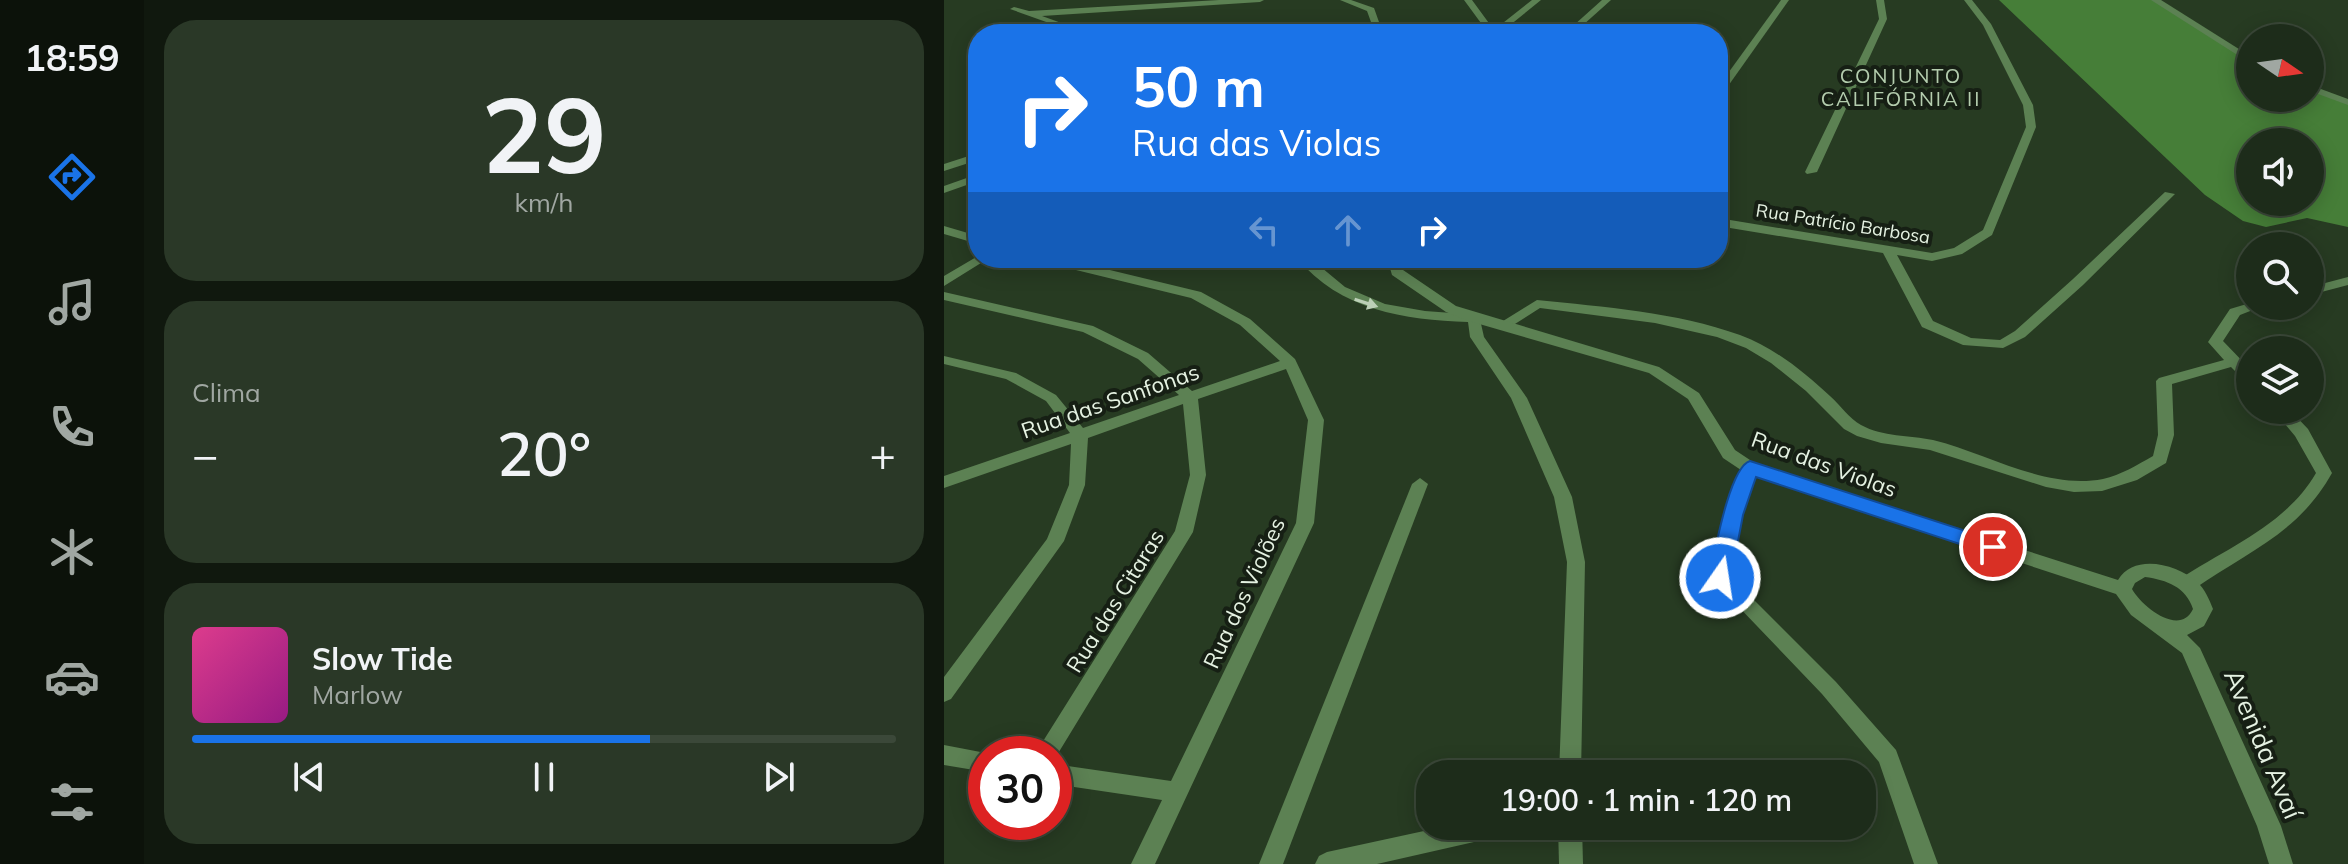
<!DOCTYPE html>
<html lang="pt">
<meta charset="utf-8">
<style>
:root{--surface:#1d2c1a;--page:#2a3827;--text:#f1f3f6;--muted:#a0a7a2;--line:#3b4839;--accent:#1a73e8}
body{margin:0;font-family:Mulish,sans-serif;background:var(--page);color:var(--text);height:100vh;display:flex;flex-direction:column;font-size:30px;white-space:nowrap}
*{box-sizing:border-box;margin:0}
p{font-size:26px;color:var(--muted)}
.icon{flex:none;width:44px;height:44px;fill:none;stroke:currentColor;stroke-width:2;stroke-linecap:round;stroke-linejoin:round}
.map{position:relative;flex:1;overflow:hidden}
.side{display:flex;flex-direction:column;gap:20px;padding:20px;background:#10180e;width:800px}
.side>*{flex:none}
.hud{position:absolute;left:24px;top:24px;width:760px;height:244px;border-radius:32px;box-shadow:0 4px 20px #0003,0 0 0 2px var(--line);background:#1a73e8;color:#fff;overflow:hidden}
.needle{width:52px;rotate:103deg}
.controls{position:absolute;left:1292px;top:24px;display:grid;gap:16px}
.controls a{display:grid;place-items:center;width:88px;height:88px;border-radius:50%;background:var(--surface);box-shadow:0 4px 20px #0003,0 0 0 2px var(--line);font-size:40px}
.speed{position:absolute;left:24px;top:736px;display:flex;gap:16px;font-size:40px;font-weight:700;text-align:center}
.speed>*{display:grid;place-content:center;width:104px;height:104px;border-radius:50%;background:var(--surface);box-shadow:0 4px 20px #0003,0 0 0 2px var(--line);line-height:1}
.speed .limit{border:12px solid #d22;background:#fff;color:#111}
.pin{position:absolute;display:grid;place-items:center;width:68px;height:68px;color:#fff;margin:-34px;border:4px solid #fff;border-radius:50%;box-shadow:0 2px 8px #0007}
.me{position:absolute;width:88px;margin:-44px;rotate:13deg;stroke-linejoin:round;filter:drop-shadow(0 0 6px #0008)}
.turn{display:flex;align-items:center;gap:28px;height:168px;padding:0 32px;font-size:36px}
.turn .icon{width:104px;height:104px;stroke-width:2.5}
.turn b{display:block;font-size:56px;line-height:68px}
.lanes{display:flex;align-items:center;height:76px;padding:0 32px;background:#0003;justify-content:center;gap:40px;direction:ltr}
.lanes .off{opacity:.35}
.big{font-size:60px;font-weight:600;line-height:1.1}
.side .widget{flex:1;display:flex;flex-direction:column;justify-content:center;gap:12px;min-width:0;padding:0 28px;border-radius:32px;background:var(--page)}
.side .dial{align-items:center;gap:0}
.dial b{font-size:104px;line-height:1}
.song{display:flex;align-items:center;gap:24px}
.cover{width:96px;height:96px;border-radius:12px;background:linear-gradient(135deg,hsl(330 70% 55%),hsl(310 70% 35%))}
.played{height:8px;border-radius:4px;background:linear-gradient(90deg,var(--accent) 65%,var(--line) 65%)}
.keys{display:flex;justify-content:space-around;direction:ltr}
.heat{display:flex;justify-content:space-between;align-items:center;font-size:44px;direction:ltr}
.trip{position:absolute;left:472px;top:760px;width:460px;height:80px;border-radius:32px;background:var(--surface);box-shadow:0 4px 20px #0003,0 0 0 2px var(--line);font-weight:600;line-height:80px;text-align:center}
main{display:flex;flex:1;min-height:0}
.dock{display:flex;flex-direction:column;width:144px;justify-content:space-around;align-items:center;background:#0c120a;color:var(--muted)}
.dock .icon{width:56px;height:56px}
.dock .selected{color:var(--accent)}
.dock b{font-size:36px;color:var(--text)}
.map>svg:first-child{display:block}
.forest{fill:#467e38;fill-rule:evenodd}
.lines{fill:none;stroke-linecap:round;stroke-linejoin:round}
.minor{fill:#5c8153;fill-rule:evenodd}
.tertiary{fill:#5c8153;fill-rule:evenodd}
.oneway{fill:#bcd0b7}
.route{fill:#1a73e8;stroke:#114b97;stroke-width:2}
.labels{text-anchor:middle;stroke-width:8;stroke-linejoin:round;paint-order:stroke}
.far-street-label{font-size:18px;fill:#e5f2e2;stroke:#161f14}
.far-neighbourhood-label{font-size:20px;letter-spacing:2px;fill:#b4cdae;stroke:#161f14}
.street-label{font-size:22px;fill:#e5f2e2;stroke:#161f14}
.near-street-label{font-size:26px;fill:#e5f2e2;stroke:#161f14}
</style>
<main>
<nav class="dock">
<b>18:59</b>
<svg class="icon selected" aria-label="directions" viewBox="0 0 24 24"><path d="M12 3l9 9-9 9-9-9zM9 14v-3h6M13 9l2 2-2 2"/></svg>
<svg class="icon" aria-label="music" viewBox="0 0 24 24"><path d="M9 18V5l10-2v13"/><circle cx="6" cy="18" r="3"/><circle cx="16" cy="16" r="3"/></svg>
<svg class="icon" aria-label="phone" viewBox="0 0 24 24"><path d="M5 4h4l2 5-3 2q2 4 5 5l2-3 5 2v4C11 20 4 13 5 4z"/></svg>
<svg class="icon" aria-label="climate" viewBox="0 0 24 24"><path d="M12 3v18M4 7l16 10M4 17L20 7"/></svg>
<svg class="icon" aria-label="car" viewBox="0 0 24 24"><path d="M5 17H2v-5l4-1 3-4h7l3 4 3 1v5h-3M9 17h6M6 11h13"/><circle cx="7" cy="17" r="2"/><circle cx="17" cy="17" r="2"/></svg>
<svg class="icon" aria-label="filters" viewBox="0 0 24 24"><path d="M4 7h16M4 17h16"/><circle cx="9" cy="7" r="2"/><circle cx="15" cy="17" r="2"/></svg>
</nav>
<section class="side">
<div class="widget dial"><b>29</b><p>km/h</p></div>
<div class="widget"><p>Clima</p>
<div class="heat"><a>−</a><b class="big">20°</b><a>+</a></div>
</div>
<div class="widget">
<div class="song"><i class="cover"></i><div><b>Slow Tide</b><p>Marlow</p></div></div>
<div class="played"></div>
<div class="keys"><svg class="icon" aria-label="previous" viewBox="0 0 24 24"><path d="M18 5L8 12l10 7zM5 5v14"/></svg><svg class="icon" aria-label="pause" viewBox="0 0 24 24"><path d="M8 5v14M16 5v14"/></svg><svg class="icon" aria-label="next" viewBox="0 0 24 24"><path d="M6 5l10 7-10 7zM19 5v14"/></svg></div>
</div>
</section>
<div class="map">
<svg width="1404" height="864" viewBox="0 0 1404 864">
<rect width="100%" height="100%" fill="#273b22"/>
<!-- forest -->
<path class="forest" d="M1055,0H1209L1306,61V98H1366V89L1404,102V227L1363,218L1322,227L1299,221L1261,195ZM1306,142H1366V202H1306Z"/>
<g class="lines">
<!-- minor -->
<g class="minor">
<polygon points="275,0 320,0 316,2 98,16 148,34 136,34 66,9 70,7 85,11"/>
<polygon points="396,0 407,0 430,8 435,22 426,34 418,34 427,22 423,11"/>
<polygon points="520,0 528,0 550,30 588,0 597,0 555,34 545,34"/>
<polygon points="658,0 667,0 629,34 620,34"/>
<polygon points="837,0 845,0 777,96 774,97 774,87"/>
<polygon points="932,0 940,0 943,19 873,172 863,174 861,172 935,19"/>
<polygon points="1020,0 1028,0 1047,24 1089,105 1092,127 1048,235 1018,254 988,261 953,255 989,321 1027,338 1056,340 1071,331 1129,279 1221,192 1231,194 1139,285 1081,337 1059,348 1019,345 978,327 939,253 774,226 774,218 988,253 1010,248 1039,230 1082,127 1079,105 1039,25"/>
<polygon points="1207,0 1217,0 1306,56 1306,63"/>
<polygon points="1366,85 1404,99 1404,105 1366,91"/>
<polygon points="0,226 34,236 34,244 0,234"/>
<polygon points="34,256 34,258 45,258 0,286 0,276"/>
<polygon points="94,258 116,258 257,292 306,319 351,359 380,420 370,523 211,864 187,864 218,800 110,784 110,764 227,781 352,523 364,420 342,369 254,399 262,475 249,532 110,760 110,754 91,754 231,531 246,475 239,404 144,438 141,485 120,541 7,699 0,702 0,677 103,539 125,485 127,444 0,488 0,476 126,433 102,401 62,379 0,364 0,356 72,373 112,395 139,428 235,395 194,359 139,332 0,300 0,292 149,326 204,353 248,391 336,361 296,325 247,298 95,261"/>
<path d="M353,258H366L401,287L441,304L481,311L535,315L540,337L583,398L628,497L641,562L637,774H615L623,562L610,497L567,398L526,337L524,322C460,320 396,310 353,258Z"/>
<polygon points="1404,277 1404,285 1366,295 1366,287"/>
<path d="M593,300C660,307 732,312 796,335C831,348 860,372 886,396C897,406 905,418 917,425C939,437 965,435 989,440C1043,453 1101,490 1159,479C1177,475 1193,465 1209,456L1214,435L1212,381L1215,378L1280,360L1264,342L1286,309L1306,303V306H1319L1296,315L1279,341L1306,369V383L1301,381L1287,367L1228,384L1230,435L1222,463L1193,480L1158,491L1130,492L1102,487L986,450L937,443L913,436L900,429L862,391L827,363L802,348L773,337L711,323L596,308L563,329L558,330L551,326Z"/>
<path d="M1329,410H1346L1364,429L1388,473C1354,534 1304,551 1250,589L1243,591L1236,589L1234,584L1236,579C1284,547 1342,525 1372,473L1351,436Z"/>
<path d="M806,462L814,468L798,515L786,576L892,682L952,750L994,864H970L935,762L878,694L767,578C771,556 786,469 806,462Z"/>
<polygon points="476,478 484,484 339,864 315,864 468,484"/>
<polygon points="0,745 47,754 42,754 42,772 0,765"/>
<polygon points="503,826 564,826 560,834 552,837 433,864 371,864 375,856 383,852"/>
<polygon points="614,826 638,826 639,864 615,864"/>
</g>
<!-- tertiary -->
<g class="tertiary">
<polygon points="34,153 34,160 0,171 0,164"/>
<polygon points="34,174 34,181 0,193 0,186"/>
<path d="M443,258H455L459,270L512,306L715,367L755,393L791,450L812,464L1174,580C1190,553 1233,564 1253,582C1261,589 1265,599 1269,609L1260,626L1243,635L1256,648L1337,826L1349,864H1325L1313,826L1238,653L1187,615L1172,594L800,472L779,458L744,399L705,373L525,321L502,312L448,275ZM1201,577C1223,580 1242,587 1249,609C1236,637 1198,607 1188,589L1191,583Z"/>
</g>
</g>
<!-- one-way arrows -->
<defs><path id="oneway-solid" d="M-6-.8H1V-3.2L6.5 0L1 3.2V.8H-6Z" transform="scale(2)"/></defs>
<use class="oneway" href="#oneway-solid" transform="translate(422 303) rotate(18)"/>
<!-- route -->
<path class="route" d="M806,461L1056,542L1060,547L1049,555L812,477L799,515L787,578L784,584H768L765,578C770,557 785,467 806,461Z"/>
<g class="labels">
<!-- far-street labels -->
<g class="far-street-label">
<text transform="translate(899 224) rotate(9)" y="6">Rua Patrício Barbosa</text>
</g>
<!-- far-neighbourhood labels -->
<g class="far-neighbourhood-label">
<text x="957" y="83">CONJUNTO<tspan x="957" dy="23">CALIFÓRNIA II</tspan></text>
</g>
<!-- street labels -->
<g class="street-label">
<text transform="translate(166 401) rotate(-19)" y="8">Rua das Sanfonas</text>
<text transform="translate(880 464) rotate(20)" y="8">Rua das Violas</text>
<text transform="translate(300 593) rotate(-65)" y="8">Rua dos Violões</text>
<text transform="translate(171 601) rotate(-58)" y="8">Rua das Citaras</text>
</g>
<!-- near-street labels -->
<g class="near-street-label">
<text transform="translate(1319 744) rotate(67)" y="9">Avenida Avaí</text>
</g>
</g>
</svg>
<div class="controls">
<a><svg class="needle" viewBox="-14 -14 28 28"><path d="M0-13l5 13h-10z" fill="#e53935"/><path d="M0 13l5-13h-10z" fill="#a0a7a2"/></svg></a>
<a><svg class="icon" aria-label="sound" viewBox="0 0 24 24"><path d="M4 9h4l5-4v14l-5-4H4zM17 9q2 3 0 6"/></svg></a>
<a><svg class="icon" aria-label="search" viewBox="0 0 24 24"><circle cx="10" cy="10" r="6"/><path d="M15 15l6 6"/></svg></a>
<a><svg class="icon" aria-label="layers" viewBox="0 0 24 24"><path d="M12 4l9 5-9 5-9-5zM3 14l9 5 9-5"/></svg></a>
</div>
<div class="speed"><div class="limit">30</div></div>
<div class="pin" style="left:1049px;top:547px;background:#d93025"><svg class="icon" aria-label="arrive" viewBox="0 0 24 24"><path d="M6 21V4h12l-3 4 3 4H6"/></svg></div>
<svg class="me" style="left:776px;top:578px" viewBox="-20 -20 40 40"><circle r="17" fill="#1a73e8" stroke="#fff" stroke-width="3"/><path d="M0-11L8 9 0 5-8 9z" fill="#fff"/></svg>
<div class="trip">19:00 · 1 min · 120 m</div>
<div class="hud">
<div class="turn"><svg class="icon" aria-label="right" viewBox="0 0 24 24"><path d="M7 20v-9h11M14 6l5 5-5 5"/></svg><div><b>50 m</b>Rua das Violas</div></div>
<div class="lanes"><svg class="icon off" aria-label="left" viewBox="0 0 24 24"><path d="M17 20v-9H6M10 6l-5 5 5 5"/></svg><svg class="icon off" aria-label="ahead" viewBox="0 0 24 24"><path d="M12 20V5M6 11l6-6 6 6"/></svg><svg class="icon" aria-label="right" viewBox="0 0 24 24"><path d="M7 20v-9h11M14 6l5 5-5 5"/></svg></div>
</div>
</div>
</main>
